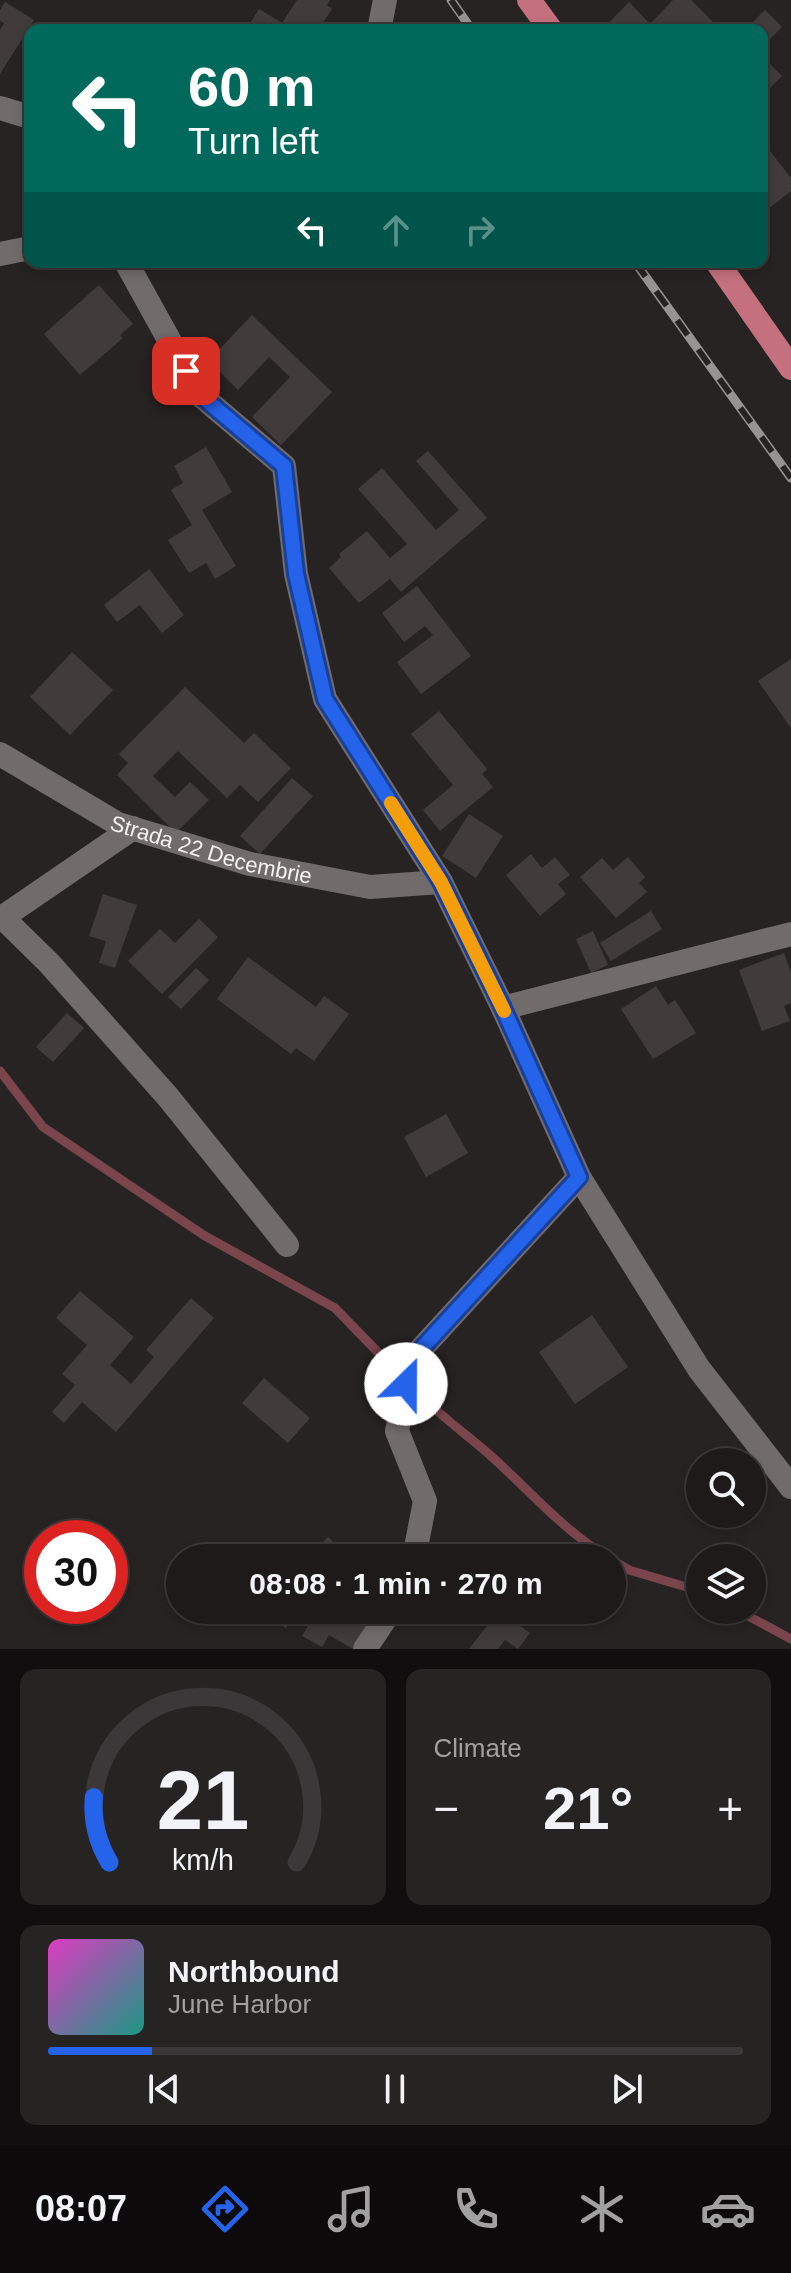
<!DOCTYPE html>
<meta charset="utf-8">
<style>
:root{--surface:#1e1a1a;--page:#262323;--text:#f1f3f6;--muted:#a1a1a2;--line:#3c3839;--accent:#2563eb}
body{margin:0;font-family:Arial,sans-serif;background:var(--page);color:var(--text);height:100vh;display:flex;flex-direction:column;font-size:30px;white-space:nowrap}
*{box-sizing:border-box;margin:0}
p{font-size:26px;color:var(--muted)}
.icon{flex:none;width:44px;height:44px;fill:none;stroke:currentColor;stroke-width:2;stroke-linecap:round;stroke-linejoin:round}
.map{position:relative;height:1649px;overflow:hidden}
.side{display:flex;flex-direction:column;gap:20px;padding:20px;background:#100e0e;flex:1}
.side>*{flex:none}
.banner{position:absolute;left:24px;top:24px;width:744px;height:244px;border-radius:16px;box-shadow:0 4px 12px #0003,0 0 0 2px var(--line);background:#00695c;color:#fff;overflow:hidden}
.controls{position:absolute;left:686px;top:1448px;display:grid;gap:16px}
.controls a{display:grid;place-items:center;width:80px;height:80px;border-radius:50%;background:var(--surface);box-shadow:0 4px 12px #0003,0 0 0 2px var(--line);font-size:40px}
.speed{position:absolute;left:24px;top:1520px;display:flex;gap:16px;font-size:40px;font-weight:700;text-align:center}
.speed>*{display:grid;place-content:center;width:104px;height:104px;border-radius:50%;background:var(--surface);box-shadow:0 4px 12px #0003,0 0 0 2px var(--line);line-height:1}
.speed .limit{border:12px solid #d22;background:#fff;color:#111}
.pin{position:absolute;display:grid;place-items:center;width:68px;height:68px;color:#fff;margin:-34px;border-radius:16px;box-shadow:0 4px 12px #0006}
.me{position:absolute;width:88px;margin:-44px;rotate:23deg;stroke-linejoin:round;filter:drop-shadow(0 0 6px #0008)}
.turn{display:flex;align-items:center;gap:28px;height:168px;padding:0 32px;font-size:36px}
.turn .icon{width:104px;height:104px;stroke-width:2.5}
.turn b{display:block;font-size:56px;line-height:68px}
.lanes{display:flex;align-items:center;height:76px;padding:0 32px;background:#0003;justify-content:center;gap:40px;direction:ltr}
.lanes .off{opacity:.35}
.big{font-size:60px;font-weight:800;line-height:1.1}
.side .widget{flex:1;display:flex;flex-direction:column;justify-content:center;gap:12px;min-width:0;padding:0 28px;border-radius:16px;background:var(--page)}
.side .dial{align-items:center;gap:0}
.dial svg{height:208px;overflow:visible;fill:none;stroke:var(--line);stroke-width:7;stroke-linecap:round;text-anchor:middle}
.dial text{fill:var(--text);stroke:none}
.song{display:flex;align-items:center;gap:24px}
.cover{width:96px;height:96px;border-radius:12px;background:linear-gradient(135deg,hsl(310 70% 55%),hsl(170 70% 35%))}
.played{height:8px;border-radius:4px;background:linear-gradient(90deg,var(--accent) 15%,var(--line) 15%)}
.keys{display:flex;justify-content:space-around;direction:ltr}
.heat{display:flex;justify-content:space-between;align-items:center;font-size:44px;direction:ltr}
.side .tiles{flex:1;display:grid;gap:20px;grid-template-columns:1fr 1fr}
.widget:last-child{grid-column:span 2}
.trip{position:absolute;left:166px;top:1544px;width:460px;height:80px;border-radius:40px;background:var(--surface);box-shadow:0 4px 12px #0003,0 0 0 2px var(--line);font-weight:800;line-height:80px;text-align:center}
.menu{display:flex;height:128px;justify-content:space-around;align-items:center;background:#0c0a0a;color:var(--muted)}
.menu .icon{width:56px;height:56px}
.menu .selected{color:var(--accent)}
.menu b{font-size:36px;color:var(--text)}
.map>svg:first-child{display:block}
.lines{fill:none;stroke-linecap:round;stroke-linejoin:round}
.stream{stroke:#7a454c;stroke-width:9}
.building{fill:#423b3c}
.minor{stroke:#726b6b;stroke-width:24}
.major{stroke:#c4707e;stroke-width:24}
.rail-casing{stroke:#979393;stroke-width:9}
.rail{stroke:#282323;stroke-width:6;stroke-dasharray:18;stroke-linecap:butt}
.route-casing{stroke:#184099;stroke-width:20}
.route{stroke:#2563eb;stroke-width:14}
.slow{stroke:#f59e0b;stroke-width:14}
.labels{text-anchor:middle;stroke-width:8;stroke-linejoin:round;paint-order:stroke}
.street-label{font-size:22px;fill:#f6f2f2;stroke:#282323}
</style>
<div class="map">
<svg width="791" height="1649" viewBox="0 0 791 1649">
<rect width="100%" height="100%" fill="#282323"/>
<g class="lines">
<!-- stream -->
<g class="stream">
<polyline points="0,1071 43,1127 205,1236 335,1308 397,1372"/>
<path d="M416,1391C439,1415 466,1434 491,1456C530,1491 564,1531 609,1558"/>
<polyline points="612,1560 629,1570 700,1591"/>
<polyline points="737,1610 791,1639"/>
</g>
</g>
<!-- building -->
<g class="building">
<polygon points="297,0 330,0 327,5 332,9 318,30 246,30 259,9 282,23"/>
<polygon points="673,0 691,0 721,30 685,30 678,22 670,30 602,30 629,2 650,24"/>
<polygon points="5,2 34,20 0,74 0,30 4,23 0,21 0,10"/>
<polygon points="765,10 782,27 762,47 762,30 745,30"/>
<polygon points="762,56 782,76 762,96"/>
<polygon points="770,151 791,178 791,191 762,214 762,158"/>
<polygon points="99,285 133,324 120,335 123,338 80,375 44,334"/>
<polygon points="252,315 332,392 281,445 252,417 290,377 269,357 238,390 218,370 202,386 193,377"/>
<polygon points="206,447 232,492 202,510 236,566 215,579 206,563 189,573 168,540 192,525 171,490 183,483 174,466"/>
<polygon points="428,451 487,518 401,592 390,579 359,603 329,568 341,557 339,554 367,531 390,558 407,544 358,489 382,468 436,530 459,510 416,461"/>
<polygon points="149,569 184,615 162,633 140,605 117,622 104,605"/>
<polygon points="417,586 471,656 421,694 397,662 433,635 425,626 404,642 382,613"/>
<polygon points="72,652 113,690 70,735 30,697"/>
<polygon points="791,659 791,728 758,681"/>
<polygon points="185,687 244,743 254,733 291,768 258,802 240,785 227,798 178,751 153,776 175,797 190,782 209,800 176,833 117,775 128,763 119,754"/>
<polygon points="439,711 487,769 482,774 493,787 440,831 423,810 453,785 411,734"/>
<polygon points="292,778 313,796 260,854 240,836"/>
<polygon points="469,814 503,836 476,878 442,856"/>
<polygon points="531,854 542,868 555,857 570,875 558,884 566,894 540,916 506,875"/>
<polygon points="628,857 645,877 639,883 647,892 616,918 580,877 602,858 613,870"/>
<polygon points="103,894 137,905 115,968 99,963 106,941 89,936"/>
<polygon points="651,911 662,929 611,961 600,943"/>
<polygon points="199,919 218,937 162,994 128,961 160,929 175,943"/>
<polygon points="593,931 608,965 591,973 576,939"/>
<polygon points="784,953 791,973 791,1003 784,1006 790,1021 762,1031 739,970"/>
<polygon points="248,957 316,1007 324,996 349,1014 314,1061 296,1048 291,1054 217,999"/>
<polygon points="196,968 209,980 181,1009 168,997"/>
<polygon points="656,986 668,1005 675,1000 696,1033 653,1059 621,1009"/>
<polygon points="67,1013 84,1028 53,1062 36,1047"/>
<polygon points="446,1114 468,1153 426,1177 404,1137"/>
<polygon points="80,1291 134,1337 110,1365 131,1384 154,1357 146,1350 191,1298 214,1318 116,1432 82,1402 64,1423 52,1412 75,1385 62,1374 87,1345 56,1318"/>
<polygon points="592,1315 628,1367 575,1404 539,1352"/>
<polygon points="264,1378 310,1418 288,1443 242,1403"/>
<polygon points="328,1537 350,1558 308,1558"/>
<polygon points="261,1610 299,1610 286,1628"/>
<polygon points="317,1610 380,1610 358,1649 353,1649 329,1635 322,1647 302,1636"/>
<polygon points="499,1610 530,1633 518,1649 505,1640 498,1649 469,1649"/>
</g>
<g class="lines">
<!-- minor -->
<g class="minor">
<polyline points="379,30 385,0"/>
<polyline points="0,108 30,117"/>
<polyline points="0,254 30,248"/>
<polyline points="126,262 199,394 284,466 296,574 325,699 441,882 503,1008 579,1177 699,1369 791,1487"/>
<path id="s1" d="M0,754L118,824L250,864L370,887L441,882"/>
<polyline points="3,918 49,963 168,1097 287,1245"/>
<polyline points="0,919 133,828"/>
<polyline points="503,1008 791,934"/>
<polyline points="414,1558 425,1501 397,1431 411,1360 579,1177"/>
<polyline points="365,1649 391,1610"/>
</g>
<!-- major -->
<g class="major">
<polyline points="529,0 551,30"/>
<polyline points="717,262 791,368"/>
</g>
<defs>
<g id="rail">
<polyline points="451,0 472,30"/>
<polyline points="635,262 791,478"/>
</g>
</defs>
<!-- rail casing -->
<use href="#rail" class="rail-casing"/>
<!-- rail -->
<use href="#rail" class="rail"/>
</g>
<g class="lines">
<defs>
<polyline id="route" points="186,371 199,394 284,466 296,574 325,699 441,882 503,1008 579,1177 411,1360 406,1384"/>
</defs>
<!-- route casing -->
<use href="#route" class="route-casing"/>
<!-- route -->
<use href="#route" class="route"/>
<!-- slow -->
<polyline class="slow" points="391,803 441,882 504,1011"/>
</g>
<g class="labels">
<!-- street labels -->
<g class="street-label">
<text dy="8" stroke="none"><textPath href="#s1" startOffset="234">Strada 22 Decembrie</textPath></text>
</g>
</g>
</svg>
<div class="controls">
<a><svg class="icon" aria-label="search" viewBox="0 0 24 24"><circle cx="10" cy="10" r="6"/><path d="M15 15l6 6"/></svg></a>
<a><svg class="icon" aria-label="layers" viewBox="0 0 24 24"><path d="M12 4l9 5-9 5-9-5zM3 14l9 5 9-5"/></svg></a>
</div>
<div class="speed"><div class="limit">30</div></div>
<div class="pin" style="left:186px;top:371px;background:#d93025"><svg class="icon" aria-label="arrive" viewBox="0 0 24 24"><path d="M6 21V4h12l-3 4 3 4H6"/></svg></div>
<svg class="me" style="left:406px;top:1384px" viewBox="-20 -20 40 40"><circle r="19" fill="#fff"/><path d="M0-13L10 11 0 6-10 11z" fill="#2563eb"/></svg>
<div class="trip">08:08 · 1 min · 270 m</div>
<div class="banner">
<div class="turn"><svg class="icon" aria-label="left" viewBox="0 0 24 24"><path d="M17 20v-9H6M10 6l-5 5 5 5"/></svg><div><b>60 m</b>Turn left</div></div>
<div class="lanes"><svg class="icon" aria-label="left" viewBox="0 0 24 24"><path d="M17 20v-9H6M10 6l-5 5 5 5"/></svg><svg class="icon off" aria-label="ahead" viewBox="0 0 24 24"><path d="M12 20V5M6 11l6-6 6 6"/></svg><svg class="icon off" aria-label="right" viewBox="0 0 24 24"><path d="M7 20v-9h11M14 6l5 5-5 5"/></svg></div>
</div>
</div>
<section class="side">
<div class="tiles">
<div class="widget dial"><svg viewBox="0 0 100 80">
<path d="M14 69A42 42 0 1 1 86 69"/>
<path d="M14 69A42 42 0 0 1 8 44" stroke="#2563eb"/>
<text x="50" y="56" font-size="32" font-weight="700">21</text>
<text x="50" y="72" font-size="11">km/h</text>
</svg></div>
<div class="widget"><p>Climate</p>
<div class="heat"><a>−</a><b class="big">21°</b><a>+</a></div>
</div>
<div class="widget">
<div class="song"><i class="cover"></i><div><b>Northbound</b><p>June Harbor</p></div></div>
<div class="played"></div>
<div class="keys"><svg class="icon" aria-label="previous" viewBox="0 0 24 24"><path d="M18 5L8 12l10 7zM5 5v14"/></svg><svg class="icon" aria-label="pause" viewBox="0 0 24 24"><path d="M8 5v14M16 5v14"/></svg><svg class="icon" aria-label="next" viewBox="0 0 24 24"><path d="M6 5l10 7-10 7zM19 5v14"/></svg></div>
</div>
</div>
</section>
<nav class="menu">
<b>08:07</b>
<svg class="icon selected" aria-label="directions" viewBox="0 0 24 24"><path d="M12 3l9 9-9 9-9-9zM9 14v-3h6M13 9l2 2-2 2"/></svg>
<svg class="icon" aria-label="music" viewBox="0 0 24 24"><path d="M9 18V5l10-2v13"/><circle cx="6" cy="18" r="3"/><circle cx="16" cy="16" r="3"/></svg>
<svg class="icon" aria-label="phone" viewBox="0 0 24 24"><path d="M5 4h4l2 5-3 2q2 4 5 5l2-3 5 2v4C11 20 4 13 5 4z"/></svg>
<svg class="icon" aria-label="climate" viewBox="0 0 24 24"><path d="M12 3v18M4 7l16 10M4 17L20 7"/></svg>
<svg class="icon" aria-label="car" viewBox="0 0 24 24"><path d="M5 17H2v-5l4-1 3-4h7l3 4 3 1v5h-3M9 17h6M6 11h13"/><circle cx="7" cy="17" r="2"/><circle cx="17" cy="17" r="2"/></svg>
</nav>
